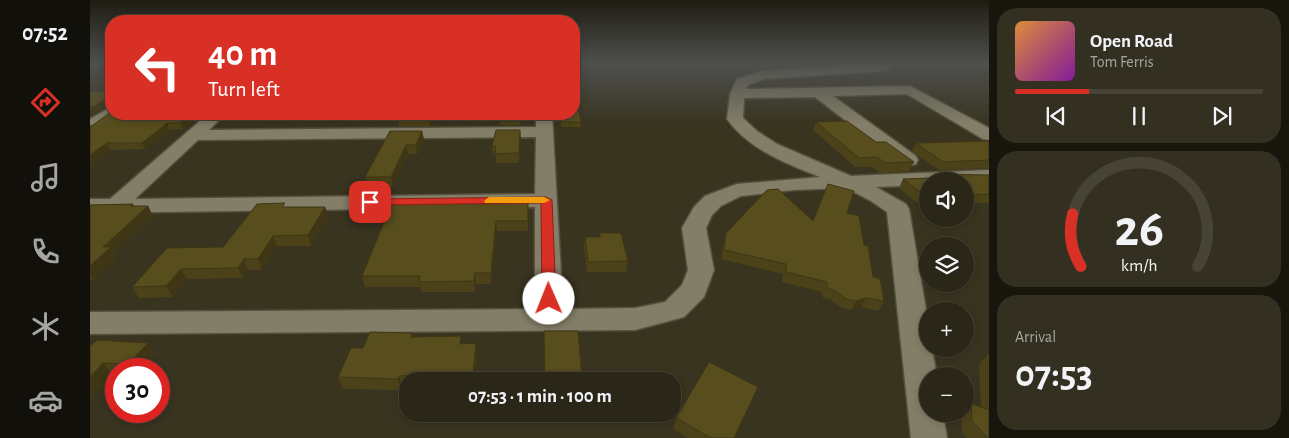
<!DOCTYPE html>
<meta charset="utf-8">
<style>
:root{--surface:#2b2718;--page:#332f21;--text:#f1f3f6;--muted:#a6a5a2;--line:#474437;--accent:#d93025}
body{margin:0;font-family:"Alegreya Sans",sans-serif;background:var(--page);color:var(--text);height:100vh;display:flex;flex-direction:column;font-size:19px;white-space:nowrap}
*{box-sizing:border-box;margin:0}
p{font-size:16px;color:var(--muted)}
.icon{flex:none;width:28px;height:28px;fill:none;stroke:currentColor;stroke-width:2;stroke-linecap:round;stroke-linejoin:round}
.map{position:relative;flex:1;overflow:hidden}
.details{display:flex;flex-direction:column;gap:8px;padding:8px;background:#18150d;width:300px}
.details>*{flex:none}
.hud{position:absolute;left:15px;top:15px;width:475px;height:105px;border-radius:20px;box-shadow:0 2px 8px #0003,0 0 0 1px var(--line);background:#d93025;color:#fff;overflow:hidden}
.fabs{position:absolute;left:829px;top:172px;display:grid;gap:10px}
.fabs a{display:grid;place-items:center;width:55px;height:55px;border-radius:50%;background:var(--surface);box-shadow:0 2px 8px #0003,0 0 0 1px var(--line);font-size:25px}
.speed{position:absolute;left:15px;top:358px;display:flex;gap:10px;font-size:25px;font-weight:700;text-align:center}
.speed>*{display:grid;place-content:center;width:65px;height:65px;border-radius:50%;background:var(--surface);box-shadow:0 2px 8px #0003,0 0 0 1px var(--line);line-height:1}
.speed .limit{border:8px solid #d22;background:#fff;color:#111}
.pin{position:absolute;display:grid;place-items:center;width:42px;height:42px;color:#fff;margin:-21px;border-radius:10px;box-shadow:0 2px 8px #0006}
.me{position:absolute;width:55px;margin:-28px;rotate:359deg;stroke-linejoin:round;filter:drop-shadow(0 0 4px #0008)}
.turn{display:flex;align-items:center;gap:18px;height:105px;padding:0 20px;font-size:22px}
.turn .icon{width:65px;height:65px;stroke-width:2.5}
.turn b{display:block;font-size:35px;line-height:42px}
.big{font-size:38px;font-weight:600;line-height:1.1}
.details .card{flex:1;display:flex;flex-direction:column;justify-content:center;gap:8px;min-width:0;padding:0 18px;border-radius:20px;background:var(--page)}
.details .dial{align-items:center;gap:0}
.dial svg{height:130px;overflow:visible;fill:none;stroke:var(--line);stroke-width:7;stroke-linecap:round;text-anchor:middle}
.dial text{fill:var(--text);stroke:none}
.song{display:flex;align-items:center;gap:15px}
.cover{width:60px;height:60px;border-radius:8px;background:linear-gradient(135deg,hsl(30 70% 55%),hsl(290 70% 35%))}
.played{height:5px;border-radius:2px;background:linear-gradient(90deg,var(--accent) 30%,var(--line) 30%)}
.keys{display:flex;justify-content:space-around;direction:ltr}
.trip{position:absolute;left:309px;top:372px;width:282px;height:50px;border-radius:20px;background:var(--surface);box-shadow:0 2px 8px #0003,0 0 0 1px var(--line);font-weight:600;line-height:50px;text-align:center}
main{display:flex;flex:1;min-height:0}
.tab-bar{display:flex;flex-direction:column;width:90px;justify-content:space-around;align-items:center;background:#11100a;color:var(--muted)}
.tab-bar .icon{width:35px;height:35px}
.tab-bar .active{color:var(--accent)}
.tab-bar b{font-size:22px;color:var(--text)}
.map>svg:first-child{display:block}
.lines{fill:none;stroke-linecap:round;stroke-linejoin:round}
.minor-casing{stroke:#54503d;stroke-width:3}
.minor{fill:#837e67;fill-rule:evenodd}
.wall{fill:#4c4219}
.shaded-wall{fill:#3e3614}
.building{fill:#584d1d;stroke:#3e3614}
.route{fill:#d93025;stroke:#8d1f18}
.slow{fill:#f59e0b}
</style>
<main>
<nav class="tab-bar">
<b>07:52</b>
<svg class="icon active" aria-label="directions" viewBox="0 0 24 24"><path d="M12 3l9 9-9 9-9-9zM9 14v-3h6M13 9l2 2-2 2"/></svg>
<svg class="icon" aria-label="music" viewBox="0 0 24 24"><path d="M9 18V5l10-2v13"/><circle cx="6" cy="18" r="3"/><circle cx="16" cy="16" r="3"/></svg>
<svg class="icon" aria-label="phone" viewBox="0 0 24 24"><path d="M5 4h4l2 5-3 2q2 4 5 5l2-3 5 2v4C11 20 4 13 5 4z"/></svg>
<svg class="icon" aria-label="climate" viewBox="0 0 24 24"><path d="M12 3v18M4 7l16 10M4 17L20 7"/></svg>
<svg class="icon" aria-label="car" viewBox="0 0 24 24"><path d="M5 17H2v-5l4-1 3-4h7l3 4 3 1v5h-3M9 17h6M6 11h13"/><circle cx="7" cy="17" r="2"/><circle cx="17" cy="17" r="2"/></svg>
</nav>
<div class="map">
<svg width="899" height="438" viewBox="0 0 899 438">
<rect width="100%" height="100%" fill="#393420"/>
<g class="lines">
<defs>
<g id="minor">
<path d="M790,63H804L797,70L792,71L674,79L658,85L656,89L820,86L899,128V140L893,139L817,94L743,96L826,156L828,160L826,164L819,166L812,164L725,97L654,98L653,118L667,131L687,144L761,176L899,170V182L838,181V185L786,187L816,204L819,209L838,321V349H842L847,376H838V414H853L857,438H821L797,212L781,201L756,188L704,190L651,196L631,206L622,215L616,228L624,270L614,297L594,317L545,330L0,334V312L445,309V207L0,213V199H20L118,114H135L119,130L446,127V114H462L473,309L545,308L575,302L592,285L598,270L592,228L604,207L615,196L647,184L730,177C697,164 658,149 637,119L640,94L647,79L672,71ZM446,137L445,194L45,199L108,140Z"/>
<polygon points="21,107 21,114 28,114 27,115 6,130 0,131 0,119"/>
</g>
</defs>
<!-- minor casing -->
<use href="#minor" class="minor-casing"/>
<!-- minor -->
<use href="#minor" class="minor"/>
</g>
<!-- wall -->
<g class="wall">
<polygon points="112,114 93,129 80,130 55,149 20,150 0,165 0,126"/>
<polygon points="313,114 345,114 340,126 309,126 308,122"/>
<polygon points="432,114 430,125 410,125 410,121"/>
<polygon points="470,114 484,114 491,122 491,127 471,127"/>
<polygon points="726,122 786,142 824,162 819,171 790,173 783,167 765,167 723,130"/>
<polygon points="332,131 334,140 327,154 318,154 303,187 278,187 275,177"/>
<polygon points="431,139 429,163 406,163 406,155 403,155 402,146"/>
<polygon points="899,141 899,168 849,170 822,151 826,143"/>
<polygon points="899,175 899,203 879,203 876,208 875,208 875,181 838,181 838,210 836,210 809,188 813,179"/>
<polygon points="438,202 438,231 407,231 401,284 386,284 385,292 331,292 330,287 275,287 272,276 293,224 292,220 380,203"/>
<polygon points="43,204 44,206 58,206 63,216 24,253 27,258 3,280 0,280 0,205"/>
<polygon points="196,207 235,207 238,217 221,246 187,246 172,270 158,270 153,278 97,279 83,297 49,298 42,287 133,247"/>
<polygon points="757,213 774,245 783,277 794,301 788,311 771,307 761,310 752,308 740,299 733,298 732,292 692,282 693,274 631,259 634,242 636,233 723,221"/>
<polygon points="510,233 538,261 536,272 497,272 494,248 495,237 509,237"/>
<polygon points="322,333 323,337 372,344 387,355 385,381 318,381 318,387 312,387 311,390 253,389 248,377 273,348"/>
<polygon points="454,343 492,378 492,381 455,381"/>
<polygon points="0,346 65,354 53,369 26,369 26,374 22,374 0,398"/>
<polygon points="898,354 899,354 899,438 877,438 872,433 871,414 875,414 875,410 881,403 891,407 889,365"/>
<polygon points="663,398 644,438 598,438 583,429 586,418"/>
</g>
<!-- shaded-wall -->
<g class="shaded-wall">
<polygon points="17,99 20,105 0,117 0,108"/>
<polygon points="101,114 112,114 93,129 90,123"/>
<polygon points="342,114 345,114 340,126 339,122"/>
<polygon points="77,123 80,130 55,149 52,143"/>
<polygon points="430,130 431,139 429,163 429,153"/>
<polygon points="332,131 334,140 327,154 326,145"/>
<polygon points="17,143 20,150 0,165 0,155"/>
<polygon points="316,145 318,154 303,187 301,177"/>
<polygon points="58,206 63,216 24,253 27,258 3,280 0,276 0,266 13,247"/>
<polygon points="235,207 238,217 221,246 218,235"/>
<polygon points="406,221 407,231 401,284 401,273"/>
<polygon points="183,236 187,246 172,270 168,259"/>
<polygon points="154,259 158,270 153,278 148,268"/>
<polygon points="91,269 97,279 83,297 76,286"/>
<polygon points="385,273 386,284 385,292 384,281"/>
<polygon points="776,298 771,307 761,310 766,301"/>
<polygon points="58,343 65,354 53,369 42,369 38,364"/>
<polygon points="386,343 387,355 385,381 384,381 383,374"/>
<polygon points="13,363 22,374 0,398 0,377"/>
<polygon points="309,376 312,387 311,390 308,379"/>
</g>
<!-- building -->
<g class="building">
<polygon points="484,87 491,122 471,122 471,114 484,114"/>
<polygon points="3,91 21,91 21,106 19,106 19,100 17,99 0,108 0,93"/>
<polygon points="21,112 21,114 101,114 90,123 77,123 52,143 17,143 0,155 0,126 3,125"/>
<polygon points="313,114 342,114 339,122 308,122"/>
<polygon points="412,114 431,114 430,121 410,121"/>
<polygon points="757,121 786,142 796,142 824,162 795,163 787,157 769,158 726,122"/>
<polygon points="406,130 430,130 429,153 405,154 406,146 402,146"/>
<polygon points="300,131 332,131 326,145 316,145 301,177 275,177"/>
<polygon points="899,141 899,160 853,162 826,143"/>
<polygon points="844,174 899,175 899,194 875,195 881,199 875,200 875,181 838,181 838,198 813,179 843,178"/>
<polygon points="738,184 764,191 757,213 769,216 774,245 778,246 783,277 790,279 794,301 776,298 766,301 756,299 744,290 737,288 737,282 696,272 696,264 634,250 636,233 677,190 688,189 723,221"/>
<polygon points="380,200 379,203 438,202 438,221 406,221 401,273 385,273 384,281 329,282 330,276 272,276 295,220 292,220 300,201"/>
<polygon points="195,203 192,207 235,207 218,235 183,236 168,259 154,259 148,268 91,269 76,286 42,287 77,248 133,247 167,204"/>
<polygon points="43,204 41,206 58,206 13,247 21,247 0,266 0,205"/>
<polygon points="510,233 531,233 538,261 498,262 495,237 510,237"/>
<polygon points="454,331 488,331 492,378 455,379"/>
<polygon points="280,332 322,333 321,337 371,336 370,344 386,343 383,374 309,376 308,379 248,377 261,348 273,348"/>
<polygon points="7,340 58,343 38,364 13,363 0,377 0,346"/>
<polygon points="619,362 668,387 644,438 621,438 586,418"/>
<polygon points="881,403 899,410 899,438 896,436 882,421"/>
</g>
<!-- sky -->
<linearGradient id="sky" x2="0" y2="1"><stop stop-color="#1f1d12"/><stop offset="0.51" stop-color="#4e504e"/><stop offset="1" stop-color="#4e504e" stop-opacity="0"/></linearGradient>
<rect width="899" height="124" fill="url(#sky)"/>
<!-- route -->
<polygon class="route" points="456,197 462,200 466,299 464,302 454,302 452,299 451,203 280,205 274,202 280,199"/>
<!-- slow -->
<polygon class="slow" points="399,197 454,197 460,200 454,203 395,203 394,201"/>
</svg>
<div class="fabs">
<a><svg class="icon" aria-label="sound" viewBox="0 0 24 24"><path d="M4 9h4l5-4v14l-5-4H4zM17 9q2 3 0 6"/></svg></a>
<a><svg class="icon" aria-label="layers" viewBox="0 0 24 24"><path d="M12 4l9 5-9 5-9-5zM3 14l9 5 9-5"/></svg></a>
<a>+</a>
<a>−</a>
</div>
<div class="speed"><div class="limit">30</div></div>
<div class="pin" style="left:280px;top:202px;background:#d93025"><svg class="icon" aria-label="arrive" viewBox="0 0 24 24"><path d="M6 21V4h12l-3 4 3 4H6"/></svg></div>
<svg class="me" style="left:459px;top:299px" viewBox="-20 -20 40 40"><circle r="19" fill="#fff"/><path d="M0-13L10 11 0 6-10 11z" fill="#d93025"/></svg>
<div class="trip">07:53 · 1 min · 100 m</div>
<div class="hud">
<div class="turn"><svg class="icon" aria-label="left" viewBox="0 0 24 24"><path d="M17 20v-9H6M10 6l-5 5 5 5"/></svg><div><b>40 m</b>Turn left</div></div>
</div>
</div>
<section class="details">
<div class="card">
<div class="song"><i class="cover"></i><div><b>Open Road</b><p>Tom Ferris</p></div></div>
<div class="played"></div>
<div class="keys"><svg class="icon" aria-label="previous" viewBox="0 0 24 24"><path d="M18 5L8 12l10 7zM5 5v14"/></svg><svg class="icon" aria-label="pause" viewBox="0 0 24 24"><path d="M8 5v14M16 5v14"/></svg><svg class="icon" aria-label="next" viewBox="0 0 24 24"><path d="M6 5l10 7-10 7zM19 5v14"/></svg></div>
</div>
<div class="card dial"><svg viewBox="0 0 100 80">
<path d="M14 69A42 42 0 1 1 86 69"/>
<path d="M14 69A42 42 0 0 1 9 37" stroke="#d93025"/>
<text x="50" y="56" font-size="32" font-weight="700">26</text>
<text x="50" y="72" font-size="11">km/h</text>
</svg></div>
<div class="card"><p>Arrival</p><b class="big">07:53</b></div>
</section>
</main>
